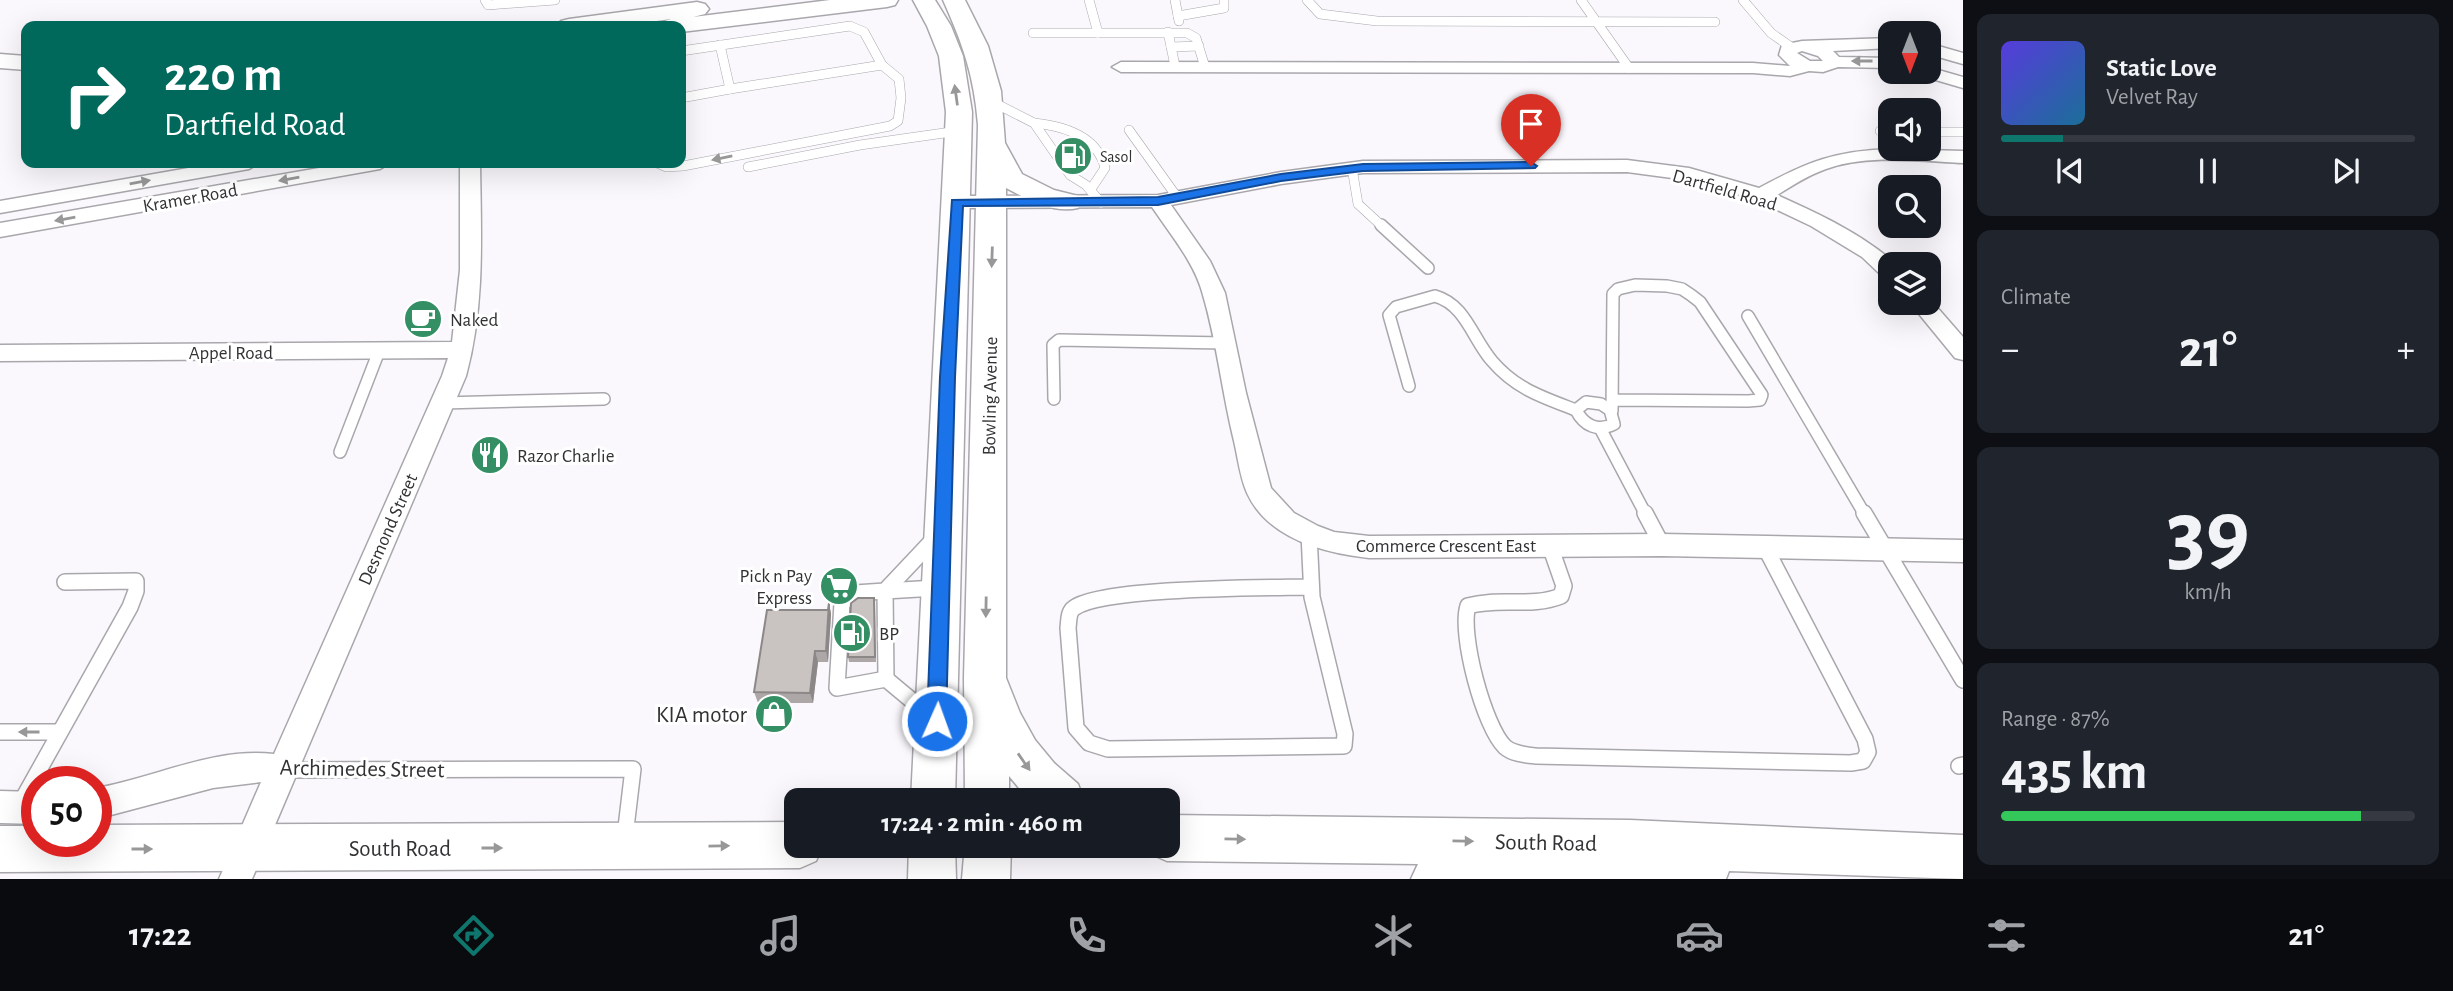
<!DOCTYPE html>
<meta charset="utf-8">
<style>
:root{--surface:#171b24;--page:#20242c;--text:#f1f3f6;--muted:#9ea1a6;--line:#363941;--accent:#0f766e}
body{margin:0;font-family:"Alegreya Sans",sans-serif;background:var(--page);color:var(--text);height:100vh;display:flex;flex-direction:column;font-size:26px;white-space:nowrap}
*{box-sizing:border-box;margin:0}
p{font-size:23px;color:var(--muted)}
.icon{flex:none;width:38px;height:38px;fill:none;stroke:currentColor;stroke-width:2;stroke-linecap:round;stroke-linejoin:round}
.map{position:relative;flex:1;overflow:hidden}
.drawer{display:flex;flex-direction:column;gap:14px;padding:14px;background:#0d0f14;width:490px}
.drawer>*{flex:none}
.hud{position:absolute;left:21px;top:21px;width:665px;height:147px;border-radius:14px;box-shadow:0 7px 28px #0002;background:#00695c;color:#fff;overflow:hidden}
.needle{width:46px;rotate:180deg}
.fabs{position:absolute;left:1878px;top:21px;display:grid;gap:14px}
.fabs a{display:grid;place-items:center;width:63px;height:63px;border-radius:14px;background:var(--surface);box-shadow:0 7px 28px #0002;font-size:35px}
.speed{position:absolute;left:21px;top:766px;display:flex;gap:14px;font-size:35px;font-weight:700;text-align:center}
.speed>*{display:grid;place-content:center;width:91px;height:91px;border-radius:50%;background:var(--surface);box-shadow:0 7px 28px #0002;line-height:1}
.speed .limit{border:10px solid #d22;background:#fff;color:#111}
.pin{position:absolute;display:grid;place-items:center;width:60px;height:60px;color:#fff;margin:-72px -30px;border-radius:50% 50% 50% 0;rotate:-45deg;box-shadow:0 0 7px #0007}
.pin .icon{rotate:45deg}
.me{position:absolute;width:77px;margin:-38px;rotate:2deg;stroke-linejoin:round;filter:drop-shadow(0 0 5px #0008)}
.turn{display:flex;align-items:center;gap:24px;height:147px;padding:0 28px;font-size:32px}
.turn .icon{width:91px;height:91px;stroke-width:2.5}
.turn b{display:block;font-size:49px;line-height:60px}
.big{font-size:52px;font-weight:700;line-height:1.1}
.drawer .card{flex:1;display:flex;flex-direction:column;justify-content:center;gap:10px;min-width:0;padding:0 24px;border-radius:14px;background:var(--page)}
.drawer .dial{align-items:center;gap:0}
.dial b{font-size:91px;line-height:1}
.song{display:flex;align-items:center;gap:21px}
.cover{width:84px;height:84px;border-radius:10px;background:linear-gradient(135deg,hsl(250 70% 55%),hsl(200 70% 35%))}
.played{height:7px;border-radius:4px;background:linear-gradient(90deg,var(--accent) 15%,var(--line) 15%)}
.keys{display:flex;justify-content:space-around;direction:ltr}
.heat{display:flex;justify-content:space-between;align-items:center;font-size:38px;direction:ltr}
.charge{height:10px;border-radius:5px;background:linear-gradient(90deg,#34c759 87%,var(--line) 0)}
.trip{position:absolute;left:784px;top:788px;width:396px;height:70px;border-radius:14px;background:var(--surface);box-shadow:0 7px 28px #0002;font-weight:700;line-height:70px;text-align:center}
.tab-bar{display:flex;height:112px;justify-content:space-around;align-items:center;background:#090b0e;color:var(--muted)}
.tab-bar .icon{width:49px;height:49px}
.tab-bar .on{color:var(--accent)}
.tab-bar b{font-size:32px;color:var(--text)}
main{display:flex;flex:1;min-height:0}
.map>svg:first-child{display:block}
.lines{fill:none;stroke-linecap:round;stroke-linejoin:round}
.lane-far2-casing{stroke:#a9a7ac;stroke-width:10}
.lane-far1-casing{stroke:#a9a7ac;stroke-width:14}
.lane-casing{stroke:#a9a7ac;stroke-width:18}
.street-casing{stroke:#a9a7ac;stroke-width:3}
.secondary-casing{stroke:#a9a7ac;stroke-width:3}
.lane-far2{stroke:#fff;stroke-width:9}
.lane-far1{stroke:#fff;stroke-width:11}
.lane{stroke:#fff;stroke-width:15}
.street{fill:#fff;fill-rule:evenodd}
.secondary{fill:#fff;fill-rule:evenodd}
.wall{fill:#ada8a7}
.shaded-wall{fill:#8d8888}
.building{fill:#c9c3c2;stroke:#8d8888;stroke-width:2}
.oneway{fill:#989899}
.route{fill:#1a73e8;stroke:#114b97;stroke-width:2}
.labels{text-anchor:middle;stroke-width:6;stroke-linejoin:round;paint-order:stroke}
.far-poi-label{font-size:16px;fill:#323133;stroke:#fff;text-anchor:start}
.street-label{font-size:19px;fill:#323133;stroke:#fff}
.poi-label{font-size:19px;fill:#323133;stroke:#fff;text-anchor:start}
.near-poi-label{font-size:23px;fill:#323133;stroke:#fff;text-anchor:end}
.near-street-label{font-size:23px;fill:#323133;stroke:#fff}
</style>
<main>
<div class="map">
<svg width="1963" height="879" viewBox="0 0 1963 879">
<rect width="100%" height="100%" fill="#faf8fd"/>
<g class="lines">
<defs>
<g id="lane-far2">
<polyline points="485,0 488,5 555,0"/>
<polyline points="1089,0 1098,33"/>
<polyline points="1175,0 1179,21"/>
<polyline points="1307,0 1320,14 1377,21 1715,22"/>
<polyline points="1581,0 1629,68"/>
<polyline points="1743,0 1771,33 1791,47"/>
<polyline points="1178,16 1224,8 1224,0"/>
<polyline points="1168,32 1175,66"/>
<polyline points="1033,33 1187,33 1196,38 1205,67"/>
<polyline points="1171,47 1199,46"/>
<polyline points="681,51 850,26 864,32 882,65"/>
<polyline points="681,98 730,89 720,45"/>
<polyline points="989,100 1034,123 1070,175 1086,185 1101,203"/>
<path d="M1034,123C1063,126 1097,135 1105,168L1091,189"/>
<polyline points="1129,130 1177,197"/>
<polyline points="1880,131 1890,131"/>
<polyline points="1928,132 1963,132"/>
<polyline points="657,163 666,167 683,166 890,126 898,121 901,98 899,79 882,65 730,89"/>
<polyline points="748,167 860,145 958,131"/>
<polyline points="1352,168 1358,204 1383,227"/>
</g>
<g id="lane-far1">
<polyline points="1381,225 1428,268"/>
<polyline points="1748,316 1865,515"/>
<path d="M1409,386L1389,315L1396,307L1435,296C1466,305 1472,338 1492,361C1516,389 1542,397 1576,410"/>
<polyline points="1054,399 1053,345 1059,340 1224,343"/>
<path d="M1586,402L1601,404L1610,410L1614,424C1598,432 1584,426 1576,410Z"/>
<polyline points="442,403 604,399"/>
<polyline points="1612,411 1613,294 1618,289 1635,285 1667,286 1682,289 1691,295 1700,302 1762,395 1760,400 1748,401 1614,400"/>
<polyline points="1600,428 1646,515"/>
<polyline points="340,452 379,351"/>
</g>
<g id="lane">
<polyline points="1645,513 1662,545"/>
<polyline points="1864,513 1963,680"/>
<path d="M1309,534L1312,597L1345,734L1344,746L1108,749L1089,743L1076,728L1068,628C1069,621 1068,612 1074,608C1103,587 1268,588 1311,587"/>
<path d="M1550,546L1564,586L1561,596C1531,608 1499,597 1468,606C1459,633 1484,727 1505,747C1513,754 1526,755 1536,756L1851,763L1863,761L1868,752L1865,739L1765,547"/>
<polyline points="886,679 885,591 936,588"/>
<polyline points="928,714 886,679 837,688 842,603 855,593 885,591 934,539"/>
<polyline points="0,732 59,732"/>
<polyline points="1959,766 1963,765"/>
<polyline points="282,770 633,769 625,836"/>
<polyline points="20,804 130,607 136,591 136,581 65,582"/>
</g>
<g id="street">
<path d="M1890,38V48L1833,51L1839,57L1890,58V68L1838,67L1823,72L1809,71L1790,76L1753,73L1121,72L1112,67L1121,62L1753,63L1790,66L1779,55L1782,45L1802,41ZM1802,51L1818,56L1823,61H1810L1797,53Z"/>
<polygon points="1928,43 1963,53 1963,64 1928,54"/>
<polygon points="1928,67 1963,77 1963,88 1922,76 1919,72 1928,72"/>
<path d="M1890,149L1963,151V163C1919,161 1868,154 1826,169C1808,175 1792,186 1777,195C1819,214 1861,233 1896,264H1890V278L1882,276L1862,257L1811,226L1754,199L1687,180L1627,172L1363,173L1281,184L1171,205L1210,261L1225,293L1246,393L1271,488L1294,513L1318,526L1334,532L1369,536L1662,534L1963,540V562L1662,556L1369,558C1324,553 1268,539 1247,493C1240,477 1238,458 1234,441C1222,393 1217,342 1203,295C1195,263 1170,234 1152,207L957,208L950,206L947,202L950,198L957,196L1158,195L1281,172L1363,161L1627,160L1689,168L1759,188C1807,162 1834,151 1890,149Z"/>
<polygon points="217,163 259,163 249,169 0,213 0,201"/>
<polygon points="348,163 390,163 380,169 0,237 0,223"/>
<path d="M460,163H480C481,235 485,306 466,376L252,879H219L261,782L213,788L96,819V788C155,778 213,747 274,754L442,376L448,358L0,361V345L452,342L460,270Z"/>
<polygon points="1929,298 1963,337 1963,360 1955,358 1910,303 1928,303"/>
<polygon points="0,791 37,792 37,824 0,823"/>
</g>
<g id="secondary">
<polygon points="830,0 898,0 895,5 887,7 681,32 681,26 661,26 665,21 671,19 620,26 557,26 561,21 569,19 697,2 705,4 709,9 705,14 693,17"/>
<polygon points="913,0 935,0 951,26 963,56 972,112 955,800 911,800 946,112 939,56 927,26"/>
<path d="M943,0H965L988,46L1001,91L1005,143L1022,174L1054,190L1078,196L1082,202L1078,208C1054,214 1027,199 1006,188V678L1020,713L1035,740L1054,763L1078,784L1084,800H1029L1009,776V800H965L964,678L978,125C974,75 963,45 943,0Z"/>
<polygon points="0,54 26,56 26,70 0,68"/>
<polygon points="1167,815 1630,820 1963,835 1963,879 1729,871 1726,879 1411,879 1418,864 1167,861 1151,854 1147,845 1167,845"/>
<polygon points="796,822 796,845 823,845 816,861 800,868 0,872 0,826 37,826 37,842 96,842 96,825"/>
<polygon points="909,845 955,845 956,879 908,879"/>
<polygon points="965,845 1011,845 1010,879 962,879"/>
</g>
</defs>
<!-- lane-far2 casing -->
<use href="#lane-far2" class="lane-far2-casing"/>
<!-- lane-far1 casing -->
<use href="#lane-far1" class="lane-far1-casing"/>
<!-- lane casing -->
<use href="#lane" class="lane-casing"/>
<!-- street casing -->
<use href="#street" class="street-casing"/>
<!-- secondary casing -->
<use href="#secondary" class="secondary-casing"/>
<!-- lane-far2 -->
<use href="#lane-far2" class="lane-far2"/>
<!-- lane-far1 -->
<use href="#lane-far1" class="lane-far1"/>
<!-- lane -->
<use href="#lane" class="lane"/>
<!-- street -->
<use href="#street" class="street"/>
<!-- secondary -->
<use href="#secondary" class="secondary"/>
</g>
<!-- wall -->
<g class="wall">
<polygon points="829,603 831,614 828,662 818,662 813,703 758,703 754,692 828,610"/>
<polygon points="875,603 876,662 849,662 848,657"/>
</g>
<!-- shaded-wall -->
<g class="shaded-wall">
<polygon points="829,603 831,614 828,662 826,651"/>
<polygon points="815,651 818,662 813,703 810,693"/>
</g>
<!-- building -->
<g class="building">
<polygon points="858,598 874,598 875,657 848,657 851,603"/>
<polygon points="829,603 826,651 815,651 810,693 754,692 767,610 828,610"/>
</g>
<!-- one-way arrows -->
<defs><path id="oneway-solid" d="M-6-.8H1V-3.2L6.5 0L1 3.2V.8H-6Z" transform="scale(1.75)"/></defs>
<g class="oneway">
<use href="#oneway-solid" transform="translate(1862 61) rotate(180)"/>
<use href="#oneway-solid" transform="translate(956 95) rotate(-98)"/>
<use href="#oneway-solid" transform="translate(722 158) rotate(169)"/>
<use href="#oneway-solid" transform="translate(289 179) rotate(170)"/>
<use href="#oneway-solid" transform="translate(140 182) rotate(-10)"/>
<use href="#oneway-solid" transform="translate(65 219) rotate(170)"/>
<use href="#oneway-solid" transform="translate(992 257) rotate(92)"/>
<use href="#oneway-solid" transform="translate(986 607) rotate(91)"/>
<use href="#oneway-solid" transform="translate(29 732) rotate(180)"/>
<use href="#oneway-solid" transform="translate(1024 762) rotate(55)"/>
<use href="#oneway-solid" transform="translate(1235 839) rotate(1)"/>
<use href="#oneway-solid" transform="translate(1463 841) rotate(1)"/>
<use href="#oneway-solid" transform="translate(719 846) rotate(-1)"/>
<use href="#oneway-solid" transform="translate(492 848)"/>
<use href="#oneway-solid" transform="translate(142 849)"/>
</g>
<!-- route -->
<polygon class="route" points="1531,162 1537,166 1535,168 1363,171 1281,181 1158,205 963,206 955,377 946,721 944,728 937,730 930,728 927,721 940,377 952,200 1158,197 1281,174 1363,164"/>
<!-- icons -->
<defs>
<symbol id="fuel-disc" viewBox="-11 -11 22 22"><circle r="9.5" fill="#348f65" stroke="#fff"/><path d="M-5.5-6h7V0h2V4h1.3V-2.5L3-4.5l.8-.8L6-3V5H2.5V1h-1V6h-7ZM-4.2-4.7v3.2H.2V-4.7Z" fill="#fff"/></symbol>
<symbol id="cafe-disc" viewBox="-11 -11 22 22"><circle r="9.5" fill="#348f65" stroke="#fff"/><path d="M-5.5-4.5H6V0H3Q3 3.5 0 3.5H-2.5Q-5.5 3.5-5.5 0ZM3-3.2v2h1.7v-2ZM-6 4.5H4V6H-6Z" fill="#fff"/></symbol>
<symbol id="restaurant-disc" viewBox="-11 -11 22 22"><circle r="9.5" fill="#348f65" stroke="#fff"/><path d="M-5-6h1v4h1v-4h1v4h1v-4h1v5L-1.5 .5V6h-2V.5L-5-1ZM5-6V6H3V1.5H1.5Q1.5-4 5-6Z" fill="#fff"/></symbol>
<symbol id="supermarket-disc" viewBox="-11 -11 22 22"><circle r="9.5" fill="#348f65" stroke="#fff"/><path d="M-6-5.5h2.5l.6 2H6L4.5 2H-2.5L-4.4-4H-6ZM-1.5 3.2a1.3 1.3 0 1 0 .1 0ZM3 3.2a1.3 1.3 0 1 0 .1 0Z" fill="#fff"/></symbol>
<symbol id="shop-disc" viewBox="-11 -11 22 22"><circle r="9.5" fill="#348f65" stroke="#fff"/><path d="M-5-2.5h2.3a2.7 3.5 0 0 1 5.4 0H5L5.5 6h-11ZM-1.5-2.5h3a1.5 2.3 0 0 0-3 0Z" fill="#fff"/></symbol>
</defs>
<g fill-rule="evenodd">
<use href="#fuel-disc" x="1051" y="134" width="44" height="44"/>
<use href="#cafe-disc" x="401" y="297" width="44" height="44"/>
<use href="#restaurant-disc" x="468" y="433" width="44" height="44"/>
<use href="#supermarket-disc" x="817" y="564" width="44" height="44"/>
<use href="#fuel-disc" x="830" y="611" width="44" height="44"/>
<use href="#shop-disc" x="752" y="692" width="44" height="44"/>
</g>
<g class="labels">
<!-- far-poi labels -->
<g class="far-poi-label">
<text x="1100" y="162">Sasol</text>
</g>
<!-- street labels -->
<g class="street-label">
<text transform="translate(1725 189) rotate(16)" y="7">Dartfield Road</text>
<text transform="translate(190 197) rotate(-10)" y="7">Kramer Road</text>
<text x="231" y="359">Appel Road</text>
<text transform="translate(989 396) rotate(-89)" y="7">Bowling Avenue</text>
<text transform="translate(387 529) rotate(-66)" y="7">Desmond Street</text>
<text x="1446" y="552">Commerce Crescent East</text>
</g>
<!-- poi labels -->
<g class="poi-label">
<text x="450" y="326">Naked</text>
<text x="517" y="462">Razor Charlie</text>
<text x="812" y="582" text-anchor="end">Pick n Pay<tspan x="812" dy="22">Express</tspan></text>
<text x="879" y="640">BP</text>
</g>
<!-- near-poi labels -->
<g class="near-poi-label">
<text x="747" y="722">KIA motor</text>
</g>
<!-- near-street labels -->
<g class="near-street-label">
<text transform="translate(362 768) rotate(1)" y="8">Archimedes Street</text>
<text transform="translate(1546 842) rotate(1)" y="8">South Road</text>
<text x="400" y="856">South Road</text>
</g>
</g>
</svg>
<div class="fabs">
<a><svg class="needle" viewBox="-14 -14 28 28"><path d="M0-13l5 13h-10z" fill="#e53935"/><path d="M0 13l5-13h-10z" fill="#9ea1a6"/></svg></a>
<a><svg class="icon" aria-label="sound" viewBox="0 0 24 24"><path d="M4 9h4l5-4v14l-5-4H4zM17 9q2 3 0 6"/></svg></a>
<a><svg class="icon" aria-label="search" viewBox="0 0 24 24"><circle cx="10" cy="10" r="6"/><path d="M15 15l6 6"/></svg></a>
<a><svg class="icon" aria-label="layers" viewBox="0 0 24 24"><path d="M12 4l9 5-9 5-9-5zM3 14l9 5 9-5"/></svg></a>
</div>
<div class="speed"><div class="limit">50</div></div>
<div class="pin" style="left:1531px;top:166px;background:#d93025"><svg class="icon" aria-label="arrive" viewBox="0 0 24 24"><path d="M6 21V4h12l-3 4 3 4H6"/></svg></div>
<svg class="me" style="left:937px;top:721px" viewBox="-20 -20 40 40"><circle r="17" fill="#1a73e8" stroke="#fff" stroke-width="3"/><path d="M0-11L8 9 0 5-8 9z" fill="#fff"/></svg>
<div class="trip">17:24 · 2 min · 460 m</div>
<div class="hud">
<div class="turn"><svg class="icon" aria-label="right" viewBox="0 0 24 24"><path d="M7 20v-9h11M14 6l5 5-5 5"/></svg><div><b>220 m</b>Dartfield Road</div></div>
</div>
</div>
<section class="drawer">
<div class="card">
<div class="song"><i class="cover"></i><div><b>Static Love</b><p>Velvet Ray</p></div></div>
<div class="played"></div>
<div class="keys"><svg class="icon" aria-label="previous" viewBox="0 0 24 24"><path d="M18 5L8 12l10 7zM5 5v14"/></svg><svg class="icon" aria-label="pause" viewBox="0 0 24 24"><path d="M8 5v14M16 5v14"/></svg><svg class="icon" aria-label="next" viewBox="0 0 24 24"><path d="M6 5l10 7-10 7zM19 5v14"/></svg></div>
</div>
<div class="card"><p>Climate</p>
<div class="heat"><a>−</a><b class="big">21°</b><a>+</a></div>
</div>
<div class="card dial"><b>39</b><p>km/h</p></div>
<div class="card"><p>Range · 87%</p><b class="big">435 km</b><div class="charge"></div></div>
</section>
</main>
<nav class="tab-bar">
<b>17:22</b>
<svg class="icon on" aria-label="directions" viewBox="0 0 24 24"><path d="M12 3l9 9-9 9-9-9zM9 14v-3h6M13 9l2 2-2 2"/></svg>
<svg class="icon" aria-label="music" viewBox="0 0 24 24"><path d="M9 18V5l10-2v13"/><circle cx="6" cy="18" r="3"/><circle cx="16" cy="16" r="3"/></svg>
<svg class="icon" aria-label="phone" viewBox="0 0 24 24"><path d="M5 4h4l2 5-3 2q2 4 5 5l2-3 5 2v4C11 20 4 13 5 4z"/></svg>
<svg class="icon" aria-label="climate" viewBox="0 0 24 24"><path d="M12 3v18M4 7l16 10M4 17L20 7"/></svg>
<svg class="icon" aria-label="car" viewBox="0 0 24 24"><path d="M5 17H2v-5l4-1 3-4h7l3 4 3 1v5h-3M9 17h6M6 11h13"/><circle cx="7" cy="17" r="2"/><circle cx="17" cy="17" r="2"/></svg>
<svg class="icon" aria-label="filters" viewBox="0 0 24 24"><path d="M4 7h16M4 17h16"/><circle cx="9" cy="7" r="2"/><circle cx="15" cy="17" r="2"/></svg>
<b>21°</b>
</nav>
